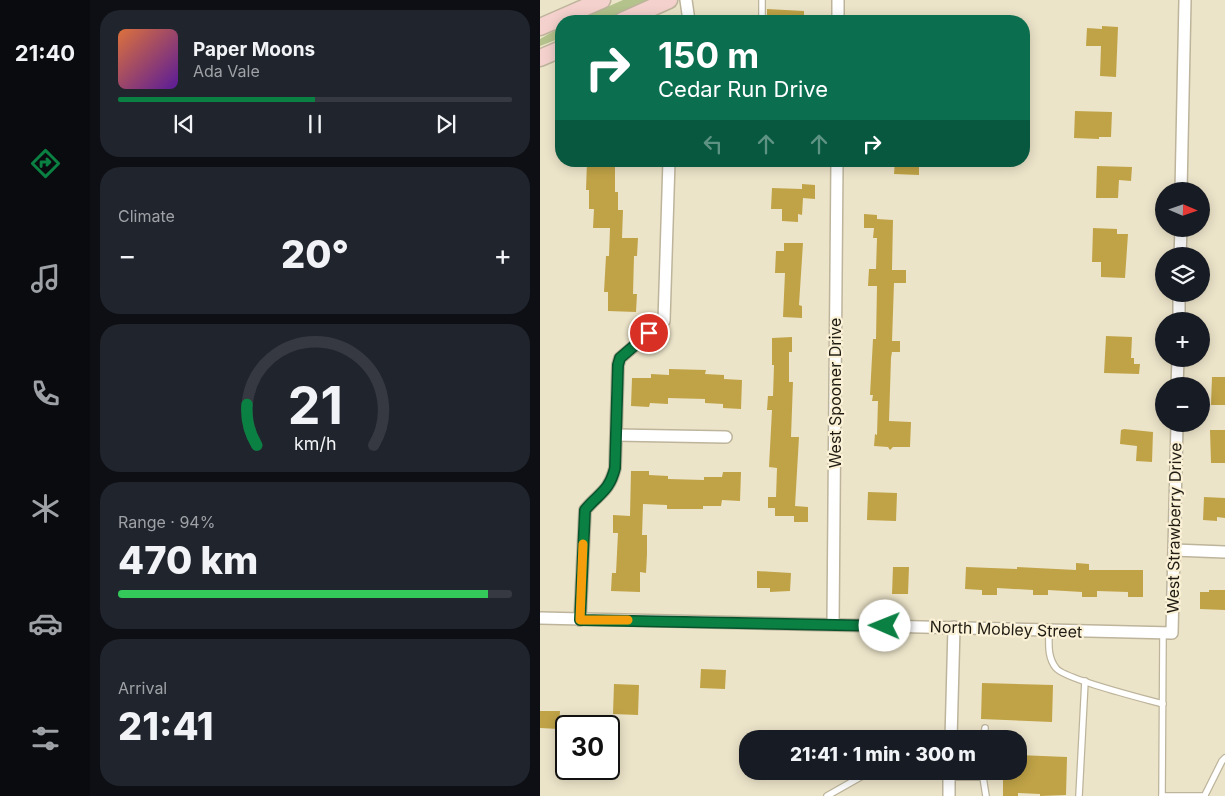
<!DOCTYPE html>
<meta charset="utf-8">
<style>
:root{--surface:#171b24;--page:#20242c;--text:#f1f3f6;--muted:#9ea1a6;--line:#363941;--accent:#0b8043}
body{margin:0;font-family:Inter,sans-serif;background:var(--page);color:var(--text);height:100vh;display:flex;flex-direction:column;font-size:19px;white-space:nowrap}
*{box-sizing:border-box;margin:0}
p{font-size:16px;color:var(--muted)}
.icon{flex:none;width:28px;height:28px;fill:none;stroke:currentColor;stroke-width:2;stroke-linecap:round;stroke-linejoin:round}
.map{position:relative;flex:1;overflow:hidden}
.side{display:flex;flex-direction:column;gap:10px;padding:10px;background:#0d0f14;width:450px}
.side>*{flex:none}
.hud{position:absolute;left:15px;top:15px;width:475px;height:152px;border-radius:20px;box-shadow:0 2px 12px #0003;background:#0b6e4f;color:#fff;overflow:hidden}
.needle{width:32px;rotate:92deg}
.tools{position:absolute;left:615px;top:182px;display:grid;gap:10px}
.tools a{display:grid;place-items:center;width:55px;height:55px;border-radius:50%;background:var(--surface);box-shadow:0 2px 12px #0003;font-size:25px}
.speed{position:absolute;left:15px;top:715px;display:flex;gap:10px;font-size:25px;font-weight:700;text-align:center}
.speed>*{display:grid;place-content:center;width:65px;height:65px;border-radius:50%;background:var(--surface);box-shadow:0 2px 12px #0003;line-height:1}
.speed .limit{border:2px solid #111;border-radius:8px;background:#fff;color:#111}
.pin{position:absolute;display:grid;place-items:center;width:42px;height:42px;color:#fff;margin:-21px;border:2px solid #fff;border-radius:50%;box-shadow:0 1px 5px #0007}
.me{position:absolute;width:55px;margin:-28px;rotate:271deg;stroke-linejoin:round;filter:drop-shadow(0 0 4px #0008)}
.turn{display:flex;align-items:center;gap:18px;height:105px;padding:0 20px;font-size:22px}
.turn .icon{width:65px;height:65px;stroke-width:2.5}
.turn b{display:block;font-size:35px;line-height:42px}
.lanes{display:flex;align-items:center;height:48px;padding:0 20px;background:#0003;justify-content:center;gap:25px;direction:ltr}
.lanes .off{opacity:.35}
.big{font-size:38px;font-weight:800;line-height:1.1}
.side .widget{flex:1;display:flex;flex-direction:column;justify-content:center;gap:8px;min-width:0;padding:0 18px;border-radius:20px;background:var(--page)}
.side .dial{align-items:center;gap:0}
.dial svg{height:130px;overflow:visible;fill:none;stroke:var(--line);stroke-width:7;stroke-linecap:round;text-anchor:middle}
.dial text{fill:var(--text);stroke:none}
.song{display:flex;align-items:center;gap:15px}
.cover{width:60px;height:60px;border-radius:8px;background:linear-gradient(135deg,hsl(20 70% 55%),hsl(270 70% 35%))}
.played{height:5px;border-radius:2px;background:linear-gradient(90deg,var(--accent) 50%,var(--line) 50%)}
.keys{display:flex;justify-content:space-around;direction:ltr}
.heat{display:flex;justify-content:space-between;align-items:center;font-size:28px;direction:ltr}
.charge{height:8px;border-radius:4px;background:linear-gradient(90deg,#34c759 94%,var(--line) 0)}
.trip{position:absolute;left:199px;top:730px;width:288px;height:50px;border-radius:20px;background:var(--surface);box-shadow:0 2px 12px #0003;font-weight:800;line-height:50px;text-align:center}
main{display:flex;flex:1;min-height:0}
.menu{display:flex;flex-direction:column;width:90px;justify-content:space-around;align-items:center;background:#090b0e;color:var(--muted)}
.menu .icon{width:35px;height:35px}
.menu .active{color:var(--accent)}
.menu b{font-size:22px;color:var(--text)}
.map>svg:first-child{display:block}
.green{fill:#b4c28c}
.building{fill:#c0a347}
.lines{fill:none;stroke-linecap:round;stroke-linejoin:round}
.lane-casing{stroke:#bdb49b;stroke-width:8}
.street-casing{stroke:#bdb49b;stroke-width:14}
.secondary-casing{stroke:#bdb49b;stroke-width:19}
.lane{stroke:#fff;stroke-width:5.5}
.street{stroke:#fff;stroke-width:11}
.secondary{stroke:#f4d1cd;stroke-width:16}
.route-casing{stroke:#07532c;stroke-width:12}
.route{stroke:#0b8043;stroke-width:9}
.slow{stroke:#f59e0b;stroke-width:9}
.labels{text-anchor:middle;stroke-width:4.5;stroke-linejoin:round;paint-order:stroke}
.street-label{font-size:16px;fill:#201c13;stroke:#faf1d6}
</style>
<main>
<nav class="menu">
<b>21:40</b>
<svg class="icon active" aria-label="directions" viewBox="0 0 24 24"><path d="M12 3l9 9-9 9-9-9zM9 14v-3h6M13 9l2 2-2 2"/></svg>
<svg class="icon" aria-label="music" viewBox="0 0 24 24"><path d="M9 18V5l10-2v13"/><circle cx="6" cy="18" r="3"/><circle cx="16" cy="16" r="3"/></svg>
<svg class="icon" aria-label="phone" viewBox="0 0 24 24"><path d="M5 4h4l2 5-3 2q2 4 5 5l2-3 5 2v4C11 20 4 13 5 4z"/></svg>
<svg class="icon" aria-label="climate" viewBox="0 0 24 24"><path d="M12 3v18M4 7l16 10M4 17L20 7"/></svg>
<svg class="icon" aria-label="car" viewBox="0 0 24 24"><path d="M5 17H2v-5l4-1 3-4h7l3 4 3 1v5h-3M9 17h6M6 11h13"/><circle cx="7" cy="17" r="2"/><circle cx="17" cy="17" r="2"/></svg>
<svg class="icon" aria-label="filters" viewBox="0 0 24 24"><path d="M4 7h16M4 17h16"/><circle cx="9" cy="7" r="2"/><circle cx="15" cy="17" r="2"/></svg>
</nav>
<section class="side">
<div class="widget">
<div class="song"><i class="cover"></i><div><b>Paper Moons</b><p>Ada Vale</p></div></div>
<div class="played"></div>
<div class="keys"><svg class="icon" aria-label="previous" viewBox="0 0 24 24"><path d="M18 5L8 12l10 7zM5 5v14"/></svg><svg class="icon" aria-label="pause" viewBox="0 0 24 24"><path d="M8 5v14M16 5v14"/></svg><svg class="icon" aria-label="next" viewBox="0 0 24 24"><path d="M6 5l10 7-10 7zM19 5v14"/></svg></div>
</div>
<div class="widget"><p>Climate</p>
<div class="heat"><a>−</a><b class="big">20°</b><a>+</a></div>
</div>
<div class="widget dial"><svg viewBox="0 0 100 80">
<path d="M14 69A42 42 0 1 1 86 69"/>
<path d="M14 69A42 42 0 0 1 8 44" stroke="#0b8043"/>
<text x="50" y="56" font-size="32" font-weight="700">21</text>
<text x="50" y="72" font-size="11">km/h</text>
</svg></div>
<div class="widget"><p>Range · 94%</p><b class="big">470 km</b><div class="charge"></div></div>
<div class="widget"><p>Arrival</p><b class="big">21:41</b></div>
</section>
<div class="map">
<svg width="685" height="796" viewBox="0 0 685 796">
<rect width="100%" height="100%" fill="#ece4c9"/>
<!-- green -->
<g class="green">
<polygon points="83,0 109,0 62,21 35,21"/>
<polygon points="21,27 21,38 0,46 0,39"/>
</g>
<!-- building -->
<g class="building">
<polygon points="227,9 264,11 264,21 227,21"/>
<polygon points="562,26 578,27 576,77 560,76 561,46 546,46 547,28 562,29"/>
<polygon points="535,111 572,112 571,137 559,137 559,139 534,138"/>
<polygon points="47,161 75,161 75,192 78,192 78,210 83,210 82,238 98,238 97,256 94,256 93,294 97,294 96,312 68,311 68,292 64,292 66,256 69,256 70,228 53,228 54,209 49,209 49,190 46,190"/>
<polygon points="355,161 379,161 379,175 354,174"/>
<polygon points="557,166 592,167 591,181 579,180 578,198 556,198"/>
<polygon points="262,184 275,185 275,199 263,198 262,215 258,214 258,222 242,221 242,209 231,209 232,188 262,189"/>
<polygon points="324,214 337,215 337,219 353,220 352,270 366,270 366,283 354,283 352,341 360,341 360,352 352,352 351,358 349,421 371,422 370,447 353,447 350,450 348,447 334,446 335,434 337,435 338,401 332,401 333,395 330,395 333,339 336,339 337,286 328,286 329,269 336,269 337,238 333,238 334,228 324,228"/>
<polygon points="553,228 577,229 577,234 588,234 585,278 561,277 561,262 552,262"/>
<polygon points="244,243 263,243 259,305 262,306 262,318 243,317 245,273 235,273 236,251 244,251"/>
<polygon points="566,336 592,337 591,358 594,358 594,364 600,364 599,374 564,373"/>
<polygon points="252,337 252,352 249,352 249,382 253,382 251,437 259,437 255,506 268,507 268,522 254,522 254,516 235,516 235,508 228,508 228,497 236,497 237,468 229,467 232,410 227,410 228,396 233,396 234,365 232,365 232,338"/>
<polygon points="129,369 166,370 165,374 184,375 184,379 202,380 201,409 183,408 183,404 165,403 165,399 128,398 128,404 110,403 109,407 91,406 92,378 111,378 111,374 129,375"/>
<polygon points="672,377 685,377 685,405 671,405"/>
<polygon points="584,429 613,432 612,462 596,461 597,446 580,444 581,430"/>
<polygon points="670,430 685,430 685,463 671,463"/>
<polygon points="91,471 109,471 109,475 128,476 128,479 164,480 164,477 182,477 183,472 201,472 200,501 182,500 181,506 163,506 163,509 127,509 127,505 103,504 102,535 107,535 107,554 106,573 100,572 100,592 71,591 72,573 76,573 78,533 73,533 73,515 90,516"/>
<polygon points="328,492 357,493 356,521 327,520"/>
<polygon points="664,497 685,498 685,518 677,517 677,521 663,520"/>
<polygon points="536,563 549,564 549,570 603,570 603,597 588,597 588,592 557,591 557,597 542,597 542,592 508,590 508,595 493,595 493,590 457,588 457,595 442,595 442,590 425,589 426,567 477,569 477,567 536,570"/>
<polygon points="353,567 369,567 368,594 352,594"/>
<polygon points="217,571 251,573 250,591 230,592 230,588 217,588"/>
<polygon points="669,590 685,590 685,610 660,609 660,592 669,592"/>
<polygon points="161,669 186,670 185,689 160,688"/>
<polygon points="442,683 513,685 512,722 441,719"/>
<polygon points="74,684 99,685 98,715 73,714"/>
<polygon points="0,711 20,711 19,729 0,728"/>
<polygon points="478,755 527,757 526,795 500,796 500,794 478,793 478,796 463,796 463,771 478,771"/>
</g>
<g class="lines">
<defs>
<g id="lane">
<polyline points="222,21 222,0"/>
<path d="M509,630C509,643 507,657 516,668C524,679 605,699 623,704"/>
<polyline points="444,739 445,728"/>
<polyline points="442,771 446,796"/>
<polyline points="409,777 442,777"/>
<polyline points="665,795 682,761 685,758"/>
<polyline points="287,796 331,771"/>
<polyline points="539,796 545,681"/>
<polyline points="622,796 623,633"/>
<polyline points="622,796 665,796"/>
</g>
<g id="street">
<polyline points="146,0 149,21"/>
<polyline points="298,21 298,0"/>
<polyline points="641,191 645,0"/>
<polyline points="640,256 641,229"/>
<polyline points="639,321 639,294"/>
<polyline points="637,386 638,359"/>
<polyline points="76,435 186,437"/>
<polyline points="634,550 685,552"/>
<polyline points="0,618 632,633 637,424"/>
<path d="M40,620L45,510C59,493 69,492 75,468L78,365L80,358L124,321L129,161"/>
<polyline points="293,624 297,161"/>
<polyline points="411,739 414,627"/>
<polyline points="409,796 409,771"/>
</g>
<g id="secondary">
<polyline points="82,21 129,0"/>
<polyline points="0,27 62,0"/>
<polyline points="0,58 21,49"/>
</g>
</defs>
<!-- lane casing -->
<use href="#lane" class="lane-casing"/>
<!-- street casing -->
<use href="#street" class="street-casing"/>
<!-- secondary casing -->
<use href="#secondary" class="secondary-casing"/>
<!-- lane -->
<use href="#lane" class="lane"/>
<!-- street -->
<use href="#street" class="street"/>
<!-- secondary -->
<use href="#secondary" class="secondary"/>
</g>
<g class="lines">
<defs>
<path id="route" d="M109,333L80,358L78,365L75,468C69,492 59,493 45,510L40,620L345,626"/>
</defs>
<!-- route casing -->
<use href="#route" class="route-casing"/>
<!-- route -->
<use href="#route" class="route"/>
<!-- slow -->
<polyline class="slow" points="43,544 40,620 88,620"/>
</g>
<g class="labels">
<!-- street labels -->
<g class="street-label">
<text transform="translate(295 393) rotate(-90)" y="6">West Spooner Drive</text>
<text transform="translate(634 528) rotate(-89)" y="6">West Strawberry Drive</text>
<text transform="translate(466 629) rotate(2)" y="6">North Mobley Street</text>
</g>
</g>
</svg>
<div class="tools">
<a><svg class="needle" viewBox="-14 -14 28 28"><path d="M0-13l5 13h-10z" fill="#e53935"/><path d="M0 13l5-13h-10z" fill="#9ea1a6"/></svg></a>
<a><svg class="icon" aria-label="layers" viewBox="0 0 24 24"><path d="M12 4l9 5-9 5-9-5zM3 14l9 5 9-5"/></svg></a>
<a>+</a>
<a>−</a>
</div>
<div class="speed"><div class="limit">30</div></div>
<div class="pin" style="left:109px;top:333px;background:#d93025"><svg class="icon" aria-label="arrive" viewBox="0 0 24 24"><path d="M6 21V4h12l-3 4 3 4H6"/></svg></div>
<svg class="me" style="left:345px;top:626px" viewBox="-20 -20 40 40"><circle r="19" fill="#fff"/><path d="M0-13L10 11 0 6-10 11z" fill="#0b8043"/></svg>
<div class="trip">21:41 · 1 min · 300 m</div>
<div class="hud">
<div class="turn"><svg class="icon" aria-label="right" viewBox="0 0 24 24"><path d="M7 20v-9h11M14 6l5 5-5 5"/></svg><div><b>150 m</b>Cedar Run Drive</div></div>
<div class="lanes"><svg class="icon off" aria-label="left" viewBox="0 0 24 24"><path d="M17 20v-9H6M10 6l-5 5 5 5"/></svg><svg class="icon off" aria-label="ahead" viewBox="0 0 24 24"><path d="M12 20V5M6 11l6-6 6 6"/></svg><svg class="icon off" aria-label="ahead" viewBox="0 0 24 24"><path d="M12 20V5M6 11l6-6 6 6"/></svg><svg class="icon" aria-label="right" viewBox="0 0 24 24"><path d="M7 20v-9h11M14 6l5 5-5 5"/></svg></div>
</div>
</div>
</main>
